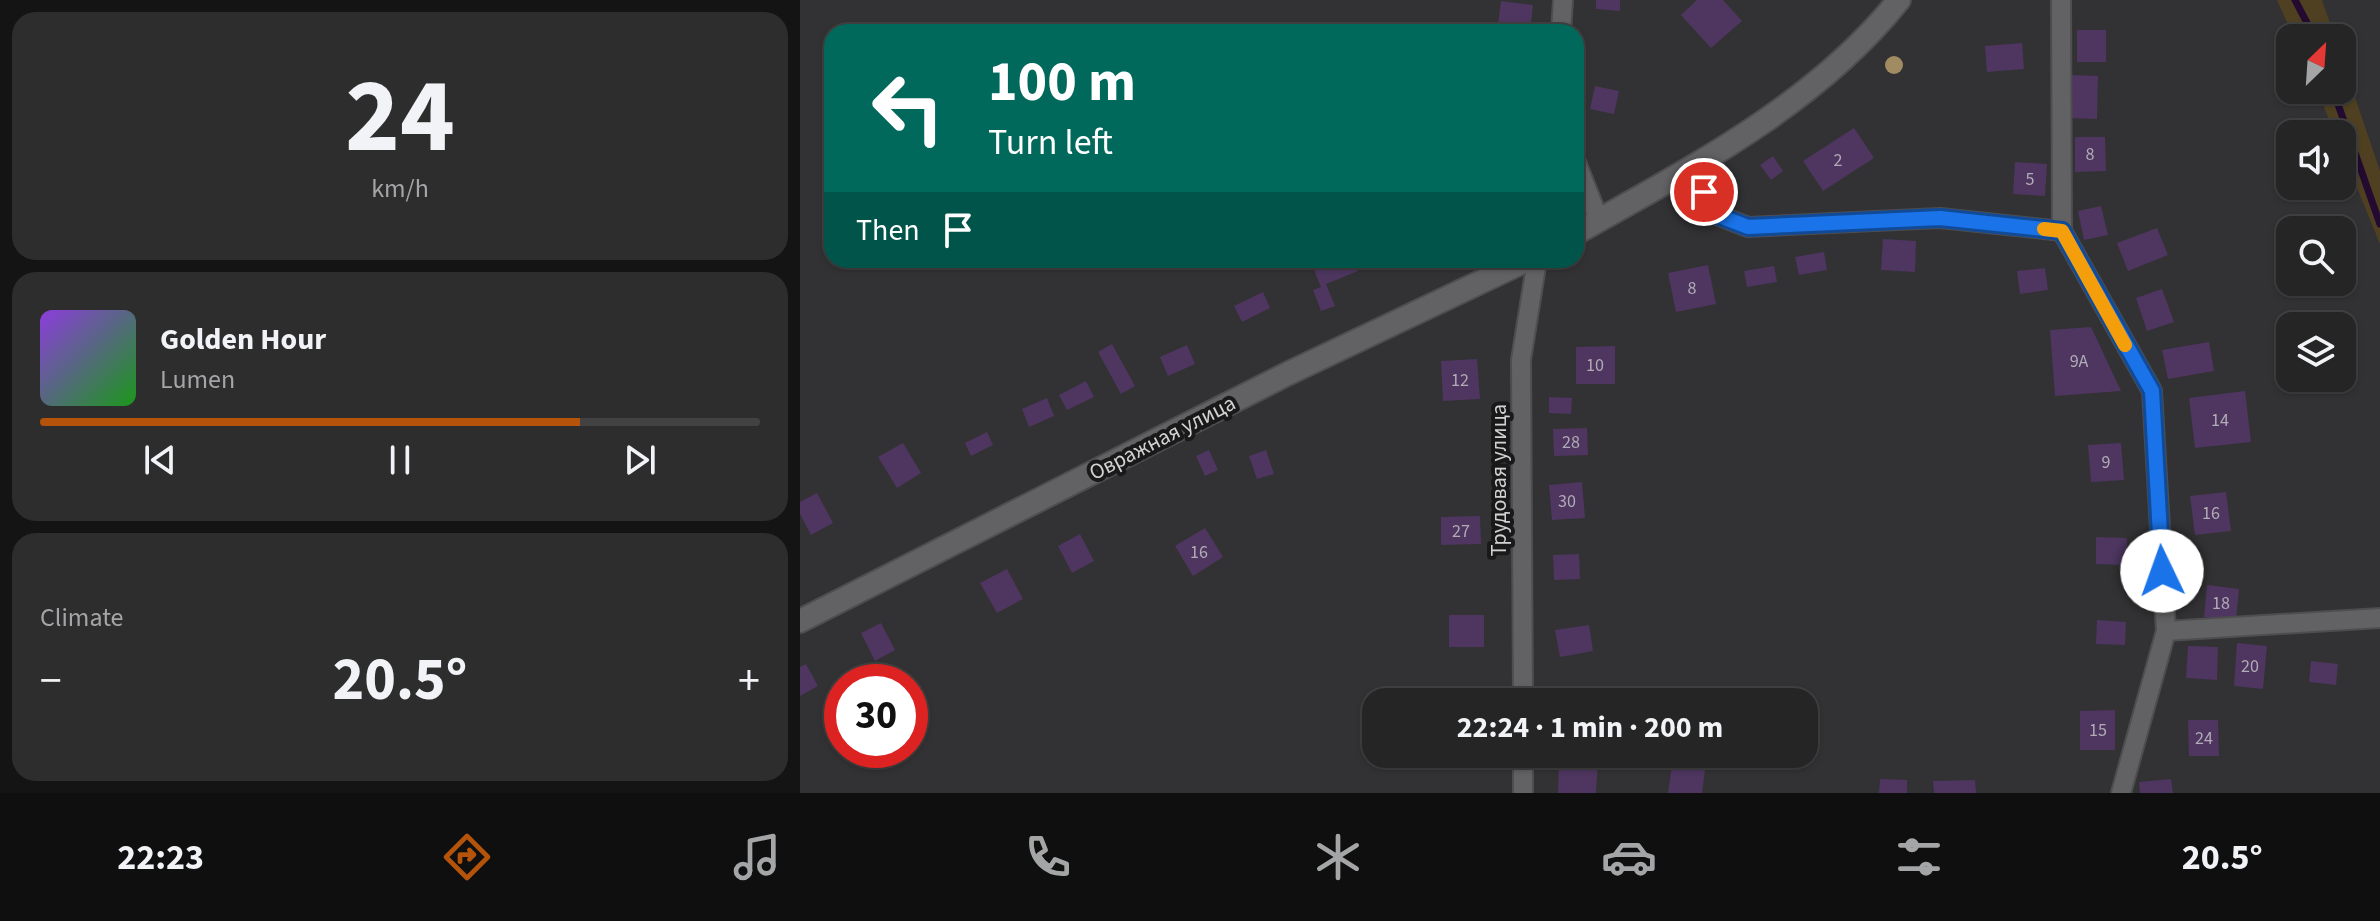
<!DOCTYPE html>
<meta charset="utf-8">
<style>
:root{--surface:#262526;--page:#2e2d2e;--text:#f1f3f6;--muted:#a4a5a7;--line:#424243;--accent:#b45309}
body{margin:0;font-family:"Source Sans 3",sans-serif;background:var(--page);color:var(--text);height:100vh;display:flex;flex-direction:column;font-size:30px;white-space:nowrap}
*{box-sizing:border-box;margin:0}
p{font-size:26px;color:var(--muted)}
.icon{flex:none;width:44px;height:44px;fill:none;stroke:currentColor;stroke-width:2;stroke-linecap:round;stroke-linejoin:round}
.map{position:relative;flex:1;overflow:hidden}
.side{display:flex;flex-direction:column;gap:12px;padding:12px;background:#151415;width:800px}
.side>*{flex:none}
.top-card{position:absolute;left:24px;top:24px;width:760px;height:244px;border-radius:24px;box-shadow:0 2px 6px #0004,0 0 0 2px var(--line);background:#00695c;color:#fff;overflow:hidden}
.needle{width:52px;rotate:25deg}
.buttons{position:absolute;left:1476px;top:24px;display:grid;gap:16px}
.buttons a{display:grid;place-items:center;width:80px;height:80px;border-radius:16px;background:var(--surface);box-shadow:0 2px 6px #0004,0 0 0 2px var(--line);font-size:40px}
.speed{position:absolute;left:24px;top:664px;display:flex;gap:16px;font-size:40px;font-weight:700;text-align:center}
.speed>*{display:grid;place-content:center;width:104px;height:104px;border-radius:50%;background:var(--surface);box-shadow:0 2px 6px #0004,0 0 0 2px var(--line);line-height:1}
.speed .limit{border:12px solid #d22;background:#fff;color:#111}
.pin{position:absolute;display:grid;place-items:center;width:68px;height:68px;color:#fff;margin:-34px;border:4px solid #fff;border-radius:50%;box-shadow:0 2px 8px #0007}
.me{position:absolute;width:88px;margin:-44px;rotate:357deg;stroke-linejoin:round;filter:drop-shadow(0 0 6px #0008)}
.turn{display:flex;align-items:center;gap:28px;height:168px;padding:0 32px;font-size:36px}
.turn .icon{width:104px;height:104px;stroke-width:2.5}
.turn b{display:block;font-size:56px;line-height:68px}
.then{display:flex;align-items:center;height:76px;padding:0 32px;background:#0003;gap:16px;font-size:30px}
.big{font-size:60px;font-weight:700;line-height:1.1}
.side .card{flex:1;display:flex;flex-direction:column;justify-content:center;gap:12px;min-width:0;padding:0 28px;border-radius:24px;background:var(--page)}
.side .dial{align-items:center;gap:0}
.dial b{font-size:104px;line-height:1}
.song{display:flex;align-items:center;gap:24px}
.cover{width:96px;height:96px;border-radius:12px;background:linear-gradient(135deg,hsl(270 70% 55%),hsl(120 70% 35%))}
.played{height:8px;border-radius:4px;background:linear-gradient(90deg,var(--accent) 75%,var(--line) 75%)}
.keys{display:flex;justify-content:space-around;direction:ltr}
.heat{display:flex;justify-content:space-between;align-items:center;font-size:44px;direction:ltr}
.trip{position:absolute;left:562px;top:688px;width:456px;height:80px;border-radius:24px;background:var(--surface);box-shadow:0 2px 6px #0004,0 0 0 2px var(--line);font-weight:700;line-height:80px;text-align:center}
.dock{display:flex;height:128px;justify-content:space-around;align-items:center;background:#0f0f0f;color:var(--muted)}
.dock .icon{width:56px;height:56px}
.dock .current{color:var(--accent)}
.dock b{font-size:36px;color:var(--text)}
main{display:flex;flex:1;min-height:0}
.map>svg:first-child{display:block}
.green{fill:#4f4021}
.lines{fill:none;stroke-linecap:round;stroke-linejoin:round}
.stream{stroke:#220a31;stroke-width:7}
.building{fill:#4e3660}
.minor-casing{stroke:#4e4d4f;stroke-width:22}
.tertiary-casing{stroke:#4e4d4f;stroke-width:26}
.minor{stroke:#626163;stroke-width:18}
.tertiary{stroke:#626163;stroke-width:22}
.tree{fill:#a18b62}
.route-casing{stroke:#114b97;stroke-width:20}
.route{stroke:#1a73e8;stroke-width:14}
.slow{stroke:#f59e0b;stroke-width:14}
.labels{text-anchor:middle;stroke-width:8;stroke-linejoin:round;paint-order:stroke}
.number-label{font-size:18px;fill:#b1abb6}
.street-label{font-size:22px;fill:#d2d2d3;stroke:#1a191a}
</style>
<main>
<section class="side">
<div class="card dial"><b>24</b><p>km/h</p></div>
<div class="card">
<div class="song"><i class="cover"></i><div><b>Golden Hour</b><p>Lumen</p></div></div>
<div class="played"></div>
<div class="keys"><svg class="icon" aria-label="previous" viewBox="0 0 24 24"><path d="M18 5L8 12l10 7zM5 5v14"/></svg><svg class="icon" aria-label="pause" viewBox="0 0 24 24"><path d="M8 5v14M16 5v14"/></svg><svg class="icon" aria-label="next" viewBox="0 0 24 24"><path d="M6 5l10 7-10 7zM19 5v14"/></svg></div>
</div>
<div class="card"><p>Climate</p>
<div class="heat"><a>−</a><b class="big">20.5°</b><a>+</a></div>
</div>
</section>
<div class="map">
<svg width="1580" height="793" viewBox="0 0 1580 793">
<rect width="100%" height="100%" fill="#323133"/>
<!-- green -->
<g class="green">
<polygon points="1477,0 1522,0 1535,38 1494,38"/>
<polygon points="1542,59 1580,171 1580,244 1542,151 1542,134 1535,134 1517,90 1542,90"/>
</g>
<g class="lines">
<!-- stream -->
<g class="stream">
<polyline points="1495,0 1515,38"/>
<polyline points="1533,90 1580,224"/>
</g>
</g>
<!-- building -->
<g class="building">
<polygon points="796,0 820,0 820,11 796,9"/>
<polygon points="897,0 923,0 942,21 911,48 881,15"/>
<polygon points="701,1 733,5 730,32 697,32"/>
<rect x="1277" y="30" width="29" height="32"/>
<polygon points="1222,43 1224,69 1187,72 1185,46"/>
<polygon points="1269,75 1298,76 1297,119 1268,118"/>
<polygon points="795,86 819,91 814,114 790,109"/>
<polygon points="1054,128 1074,158 1023,191 1003,161"/>
<polygon points="1275,137 1305,137 1306,171 1275,172"/>
<polygon points="973,156 983,171 971,180 960,165"/>
<polygon points="1215,162 1247,164 1245,196 1213,194"/>
<polygon points="1301,206 1308,235 1284,240 1278,211"/>
<polygon points="1357,228 1368,255 1328,271 1317,243"/>
<polygon points="1083,239 1116,241 1115,272 1081,270"/>
<polygon points="1024,252 1027,270 999,275 995,257"/>
<polygon points="510,260 553,260 558,271 526,284 535,306 521,311 513,290 521,287"/>
<polygon points="908,265 916,304 876,312 868,273"/>
<polygon points="974,266 977,282 947,287 944,271"/>
<polygon points="1245,268 1248,290 1220,294 1217,271"/>
<polygon points="1362,289 1374,322 1347,331 1336,298"/>
<polygon points="463,292 470,308 442,322 434,306"/>
<polygon points="1291,327 1321,391 1255,396 1250,330"/>
<polygon points="1409,342 1414,371 1368,379 1362,350"/>
<polygon points="312,344 335,386 321,394 298,352"/>
<polygon points="387,345 395,364 368,376 360,357"/>
<polygon points="815,346 815,384 776,384 776,347"/>
<polygon points="677,359 680,399 643,401 641,361"/>
<polygon points="286,381 294,397 267,410 259,395"/>
<polygon points="1445,391 1451,442 1395,448 1389,398"/>
<polygon points="749,397 772,398 771,414 749,413"/>
<polygon points="247,398 254,416 229,427 222,409"/>
<polygon points="787,428 788,455 754,456 753,429"/>
<polygon points="187,432 193,445 171,456 165,443"/>
<polygon points="103,443 121,473 97,488 78,457"/>
<polygon points="1321,443 1324,480 1291,482 1288,445"/>
<polygon points="409,450 418,470 405,476 396,456"/>
<polygon points="466,450 474,474 457,479 449,456"/>
<polygon points="782,482 785,518 752,520 749,485"/>
<polygon points="1426,492 1431,531 1395,535 1390,496"/>
<polygon points="17,493 33,523 11,535 0,514 0,502"/>
<polygon points="680,516 681,544 641,545 641,517"/>
<polygon points="405,528 423,557 393,576 375,546"/>
<polygon points="280,534 294,561 272,573 258,546"/>
<polygon points="1296,537 1327,538 1326,565 1296,564"/>
<polygon points="779,554 780,579 754,580 753,555"/>
<polygon points="207,569 223,599 197,613 180,583"/>
<polygon points="1407,585 1439,589 1436,620 1404,617"/>
<rect x="649" y="615" width="35" height="32"/>
<polygon points="1297,620 1326,622 1325,645 1296,644"/>
<polygon points="81,623 95,650 75,661 61,633"/>
<polygon points="789,625 793,651 760,657 755,630"/>
<polygon points="1437,643 1467,646 1463,689 1434,686"/>
<polygon points="1388,646 1418,647 1417,680 1386,678"/>
<polygon points="1511,661 1538,664 1536,685 1509,682"/>
<polygon points="6,664 18,686 0,696 0,667"/>
<polygon points="1315,710 1315,750 1280,750 1280,711"/>
<polygon points="1388,720 1418,720 1419,756 1389,756"/>
<polygon points="759,759 798,761 796,793 758,793"/>
<polygon points="872,765 905,770 902,793 868,793"/>
<polygon points="1080,779 1107,780 1107,793 1079,793"/>
<polygon points="1371,779 1373,793 1340,793 1339,782"/>
<polygon points="1175,780 1176,793 1134,793 1133,781"/>
</g>
<g class="lines">
<defs>
<g id="minor">
<polyline points="1261,0 1262,231 1352,391 1366,631 1321,793"/>
<polyline points="761,32 763,0"/>
<polyline points="776,162 799,220"/>
<polyline points="891,168 917,215 948,227 1140,218 1262,231"/>
<polyline points="1366,631 1580,618"/>
<polyline points="723,702 721,360 737,260"/>
<polyline points="723,754 723,793"/>
</g>
<g id="tertiary">
<path d="M776,233C891,168 1015,105 1099,0"/>
<polyline points="0,621 489,373 727,260"/>
</g>
</defs>
<!-- minor casing -->
<use href="#minor" class="minor-casing"/>
<!-- tertiary casing -->
<use href="#tertiary" class="tertiary-casing"/>
<!-- minor -->
<use href="#minor" class="minor"/>
<!-- tertiary -->
<use href="#tertiary" class="tertiary"/>
</g>
<!-- trees -->
<circle class="tree" cx="1094" cy="65" r="9"/>
<g class="lines">
<defs>
<polyline id="route" points="904,192 917,215 948,227 1140,218 1262,231 1352,391 1362,571"/>
</defs>
<!-- route casing -->
<use href="#route" class="route-casing"/>
<!-- route -->
<use href="#route" class="route"/>
<!-- slow -->
<polyline class="slow" points="1244,229 1262,231 1325,345"/>
</g>
<g class="labels">
<!-- number labels -->
<g class="number-label">
<text x="1290" y="160">8</text>
<text x="1038" y="166">2</text>
<text x="1230" y="185">5</text>
<text x="892" y="294">8</text>
<text x="1279" y="367">9А</text>
<text x="795" y="371">10</text>
<text x="660" y="386">12</text>
<text x="1420" y="426">14</text>
<text x="771" y="448">28</text>
<text x="1306" y="468">9</text>
<text x="767" y="507">30</text>
<text x="1411" y="519">16</text>
<text x="661" y="537">27</text>
<text x="399" y="558">16</text>
<text x="1421" y="609">18</text>
<text x="1450" y="672">20</text>
<text x="1298" y="736">15</text>
<text x="1404" y="744">24</text>
</g>
<!-- street labels -->
<g class="street-label">
<text transform="translate(362 437) rotate(-27)" y="8">Овражная улица</text>
<text transform="translate(698 480) rotate(-90)" y="8">Трудовая улица</text>
</g>
</g>
</svg>
<div class="buttons">
<a><svg class="needle" viewBox="-14 -14 28 28"><path d="M0-13l5 13h-10z" fill="#e53935"/><path d="M0 13l5-13h-10z" fill="#a4a5a7"/></svg></a>
<a><svg class="icon" aria-label="sound" viewBox="0 0 24 24"><path d="M4 9h4l5-4v14l-5-4H4zM17 9q2 3 0 6"/></svg></a>
<a><svg class="icon" aria-label="search" viewBox="0 0 24 24"><circle cx="10" cy="10" r="6"/><path d="M15 15l6 6"/></svg></a>
<a><svg class="icon" aria-label="layers" viewBox="0 0 24 24"><path d="M12 4l9 5-9 5-9-5zM3 14l9 5 9-5"/></svg></a>
</div>
<div class="speed"><div class="limit">30</div></div>
<div class="pin" style="left:904px;top:192px;background:#d93025"><svg class="icon" aria-label="arrive" viewBox="0 0 24 24"><path d="M6 21V4h12l-3 4 3 4H6"/></svg></div>
<svg class="me" style="left:1362px;top:571px" viewBox="-20 -20 40 40"><circle r="19" fill="#fff"/><path d="M0-13L10 11 0 6-10 11z" fill="#1a73e8"/></svg>
<div class="trip">22:24 · 1 min · 200 m</div>
<div class="top-card">
<div class="turn"><svg class="icon" aria-label="left" viewBox="0 0 24 24"><path d="M17 20v-9H6M10 6l-5 5 5 5"/></svg><div><b>100 m</b>Turn left</div></div>
<div class="then">Then<svg class="icon" aria-label="arrive" viewBox="0 0 24 24"><path d="M6 21V4h12l-3 4 3 4H6"/></svg></div>
</div>
</div>
</main>
<nav class="dock">
<b>22:23</b>
<svg class="icon current" aria-label="directions" viewBox="0 0 24 24"><path d="M12 3l9 9-9 9-9-9zM9 14v-3h6M13 9l2 2-2 2"/></svg>
<svg class="icon" aria-label="music" viewBox="0 0 24 24"><path d="M9 18V5l10-2v13"/><circle cx="6" cy="18" r="3"/><circle cx="16" cy="16" r="3"/></svg>
<svg class="icon" aria-label="phone" viewBox="0 0 24 24"><path d="M5 4h4l2 5-3 2q2 4 5 5l2-3 5 2v4C11 20 4 13 5 4z"/></svg>
<svg class="icon" aria-label="climate" viewBox="0 0 24 24"><path d="M12 3v18M4 7l16 10M4 17L20 7"/></svg>
<svg class="icon" aria-label="car" viewBox="0 0 24 24"><path d="M5 17H2v-5l4-1 3-4h7l3 4 3 1v5h-3M9 17h6M6 11h13"/><circle cx="7" cy="17" r="2"/><circle cx="17" cy="17" r="2"/></svg>
<svg class="icon" aria-label="filters" viewBox="0 0 24 24"><path d="M4 7h16M4 17h16"/><circle cx="9" cy="7" r="2"/><circle cx="15" cy="17" r="2"/></svg>
<b>20.5°</b>
</nav>
